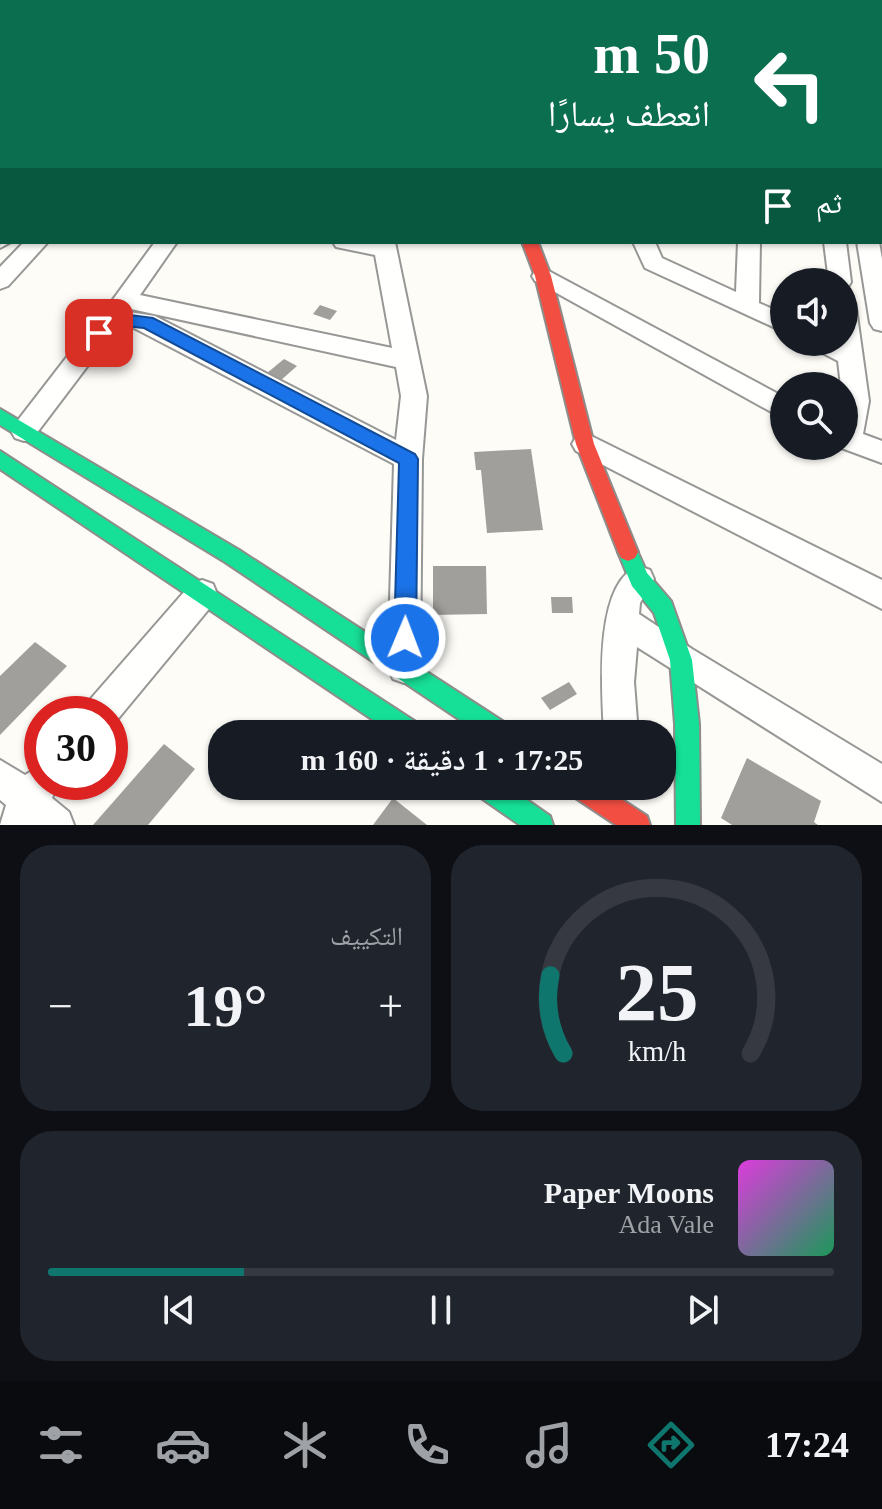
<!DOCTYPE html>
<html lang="ar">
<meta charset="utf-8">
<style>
:root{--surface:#171b24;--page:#20242c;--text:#f1f3f6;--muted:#9ea1a6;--line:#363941;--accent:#0f766e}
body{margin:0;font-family:"Times New Roman","Noto Naskh Arabic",serif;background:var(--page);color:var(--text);direction:rtl;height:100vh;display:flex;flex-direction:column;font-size:30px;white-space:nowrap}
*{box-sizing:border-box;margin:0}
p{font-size:26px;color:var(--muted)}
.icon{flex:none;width:44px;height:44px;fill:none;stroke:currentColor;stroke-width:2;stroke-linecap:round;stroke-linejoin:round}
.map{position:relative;height:825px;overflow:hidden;direction:ltr}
.side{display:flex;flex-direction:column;gap:20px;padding:20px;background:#0d0f14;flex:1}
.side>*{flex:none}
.hud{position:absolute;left:0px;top:0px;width:882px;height:244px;box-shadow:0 2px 6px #0004;direction:rtl;background:#0b6e4f;color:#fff;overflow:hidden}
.fabs{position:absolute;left:770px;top:268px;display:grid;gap:16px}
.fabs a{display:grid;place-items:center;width:88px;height:88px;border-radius:50%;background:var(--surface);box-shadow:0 2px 6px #0004;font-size:40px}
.speed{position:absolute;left:24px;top:696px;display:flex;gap:16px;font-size:40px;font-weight:700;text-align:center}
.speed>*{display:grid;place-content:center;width:104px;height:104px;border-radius:50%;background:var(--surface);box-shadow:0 2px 6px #0004;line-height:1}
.speed .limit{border:12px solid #d22;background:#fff;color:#111}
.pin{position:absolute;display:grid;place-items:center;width:68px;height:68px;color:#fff;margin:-34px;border-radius:16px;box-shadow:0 4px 12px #0006}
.me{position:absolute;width:88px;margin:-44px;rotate:1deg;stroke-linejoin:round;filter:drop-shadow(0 0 6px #0008)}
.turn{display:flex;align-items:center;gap:28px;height:168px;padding:0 40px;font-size:36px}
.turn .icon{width:104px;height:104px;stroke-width:2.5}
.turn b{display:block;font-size:56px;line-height:68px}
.then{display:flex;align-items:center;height:76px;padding:0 40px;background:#0003;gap:16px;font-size:30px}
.big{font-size:60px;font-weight:600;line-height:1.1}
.side .tile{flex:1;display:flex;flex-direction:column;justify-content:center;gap:12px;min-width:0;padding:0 28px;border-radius:32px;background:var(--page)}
.side .dial{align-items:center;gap:0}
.dial svg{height:208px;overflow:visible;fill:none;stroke:var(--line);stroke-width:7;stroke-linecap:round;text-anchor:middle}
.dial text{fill:var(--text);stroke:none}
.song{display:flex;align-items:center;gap:24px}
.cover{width:96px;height:96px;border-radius:12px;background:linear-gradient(135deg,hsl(300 70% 55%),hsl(150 70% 35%))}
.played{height:8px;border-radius:4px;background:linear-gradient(90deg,var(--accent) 25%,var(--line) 25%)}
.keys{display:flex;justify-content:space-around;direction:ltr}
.heat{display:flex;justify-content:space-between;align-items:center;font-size:44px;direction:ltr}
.side .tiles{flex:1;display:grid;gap:20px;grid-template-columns:1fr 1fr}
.tile:last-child{grid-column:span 2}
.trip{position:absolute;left:208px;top:720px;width:468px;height:80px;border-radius:32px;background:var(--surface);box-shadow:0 2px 6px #0004;font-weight:600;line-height:80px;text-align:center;direction:rtl}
.menu{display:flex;height:128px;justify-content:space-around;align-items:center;background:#090b0e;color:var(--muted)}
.menu .icon{width:56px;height:56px}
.menu .on{color:var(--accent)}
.menu b{font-size:36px;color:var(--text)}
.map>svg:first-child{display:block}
.building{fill:#a19f9c}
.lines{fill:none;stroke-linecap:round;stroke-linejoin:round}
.street-casing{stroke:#979795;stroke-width:4}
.fast-casing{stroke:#8e8d8b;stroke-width:4}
.jam-casing{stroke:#8e8d8b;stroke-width:4}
.street{fill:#fffffe;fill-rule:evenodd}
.fast{fill:#16e098;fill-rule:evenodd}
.jam{fill:#f24e42;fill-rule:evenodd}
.route{fill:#1a73e8;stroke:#114b97;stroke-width:2}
</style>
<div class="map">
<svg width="882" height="825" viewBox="0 0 882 825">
<rect width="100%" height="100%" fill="#fdfcf7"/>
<!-- building -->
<g class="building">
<polygon points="320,305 337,311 330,320 313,314"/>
<polygon points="284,359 297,366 280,381 267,373"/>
<polygon points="531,449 543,530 487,533 481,470 476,470 474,452"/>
<polygon points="433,566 486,566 487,614 433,615"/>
<polygon points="551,597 572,597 573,613 552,613"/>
<polygon points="35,642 67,666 0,735 0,676"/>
<polygon points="569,682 577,694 550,710 541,698"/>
<polygon points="164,744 195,769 148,825 93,825"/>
<polygon points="747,758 821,801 814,822 818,825 732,825 721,818"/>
<polygon points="393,798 427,825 373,825"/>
</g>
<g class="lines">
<defs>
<g id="street">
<polygon points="30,0 47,0 29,2"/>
<polygon points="125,0 142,0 124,2"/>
<polygon points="232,0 249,0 231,2"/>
<polygon points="260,0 277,0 259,2"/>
<polygon points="339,0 355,0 356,2 340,2"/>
<rect x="446" y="0" width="16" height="2"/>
<polygon points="752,0 768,0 769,2 753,2"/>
<polygon points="818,0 834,0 835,2 819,2"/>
<polygon points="848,0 882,0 882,5 880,2"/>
<polygon points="0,25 2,25 0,37"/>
<rect x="880" y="54" width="2" height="10"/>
<rect x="880" y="96" width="2" height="12"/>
<polygon points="880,139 882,140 882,157 880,156"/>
<polygon points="2,232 2,242 11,242 0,248"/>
<polygon points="24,242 48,242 8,286 0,289 0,267"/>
<path d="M155,242H177L140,295L392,348L375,255L336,247L333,242H395L427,396L422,459L420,668L415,679L404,683L393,679L388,668L394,464L134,328L123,329L108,339L33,438L24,441L15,438L11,431L15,424L90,327L108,316L105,311L109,305ZM131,309L396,367L401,396L396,440L155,316L129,312Z"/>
<polygon points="633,242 655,242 662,258 736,292 738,242 760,242 759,303 784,314 784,332 645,268"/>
<polygon points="824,242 846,242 851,282 848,287 844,289 844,282 829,282"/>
<polygon points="857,242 879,242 882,259 882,331 874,329 870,323"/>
<polygon points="543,268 784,397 784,419 535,281 532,276 535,271"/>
<polygon points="844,300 852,302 856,308 869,401 863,434 882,441 882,463 836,446 844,446 844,386 841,386 838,361 813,348 810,342 844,342"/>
<polygon points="585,433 882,580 882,609 576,451 572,444 576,437"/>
<path d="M639,566L650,570L654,579L640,603L639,614L692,649L882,764V802L637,647L634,682L638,734H604C602,693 593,582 639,566Z"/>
<polygon points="202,580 213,584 217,594 213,604 112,726 110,714 83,714 88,702 191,584"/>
<polygon points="0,760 25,775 42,765 42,782 59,782 52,798 69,812 74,825 0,825 6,805 0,800"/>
</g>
<g id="fast">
<polygon points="0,409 239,550 510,726 514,734 481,734 225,562 0,425"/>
<polygon points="0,451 422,726 426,734 394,734 0,469"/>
<polygon points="628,543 635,546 647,573 671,601 692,660 699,724 700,825 676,825 675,724 670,660 654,613 632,586 618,552 621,546"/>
<polygon points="474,786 507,786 550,816 553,825 520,825 477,795"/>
</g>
<g id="jam">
<polygon points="522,242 538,242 551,276 594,444 638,552 635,558 628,561 621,558 618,552 576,444 535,276"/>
<polygon points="568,786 601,786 647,816 650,825 616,825 571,795"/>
</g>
</defs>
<!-- street casing -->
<use href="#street" class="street-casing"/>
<!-- fast casing -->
<use href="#fast" class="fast-casing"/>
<!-- jam casing -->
<use href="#jam" class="jam-casing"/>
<!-- street -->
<use href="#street" class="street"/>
<!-- fast -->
<use href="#fast" class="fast"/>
<!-- jam -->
<use href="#jam" class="jam"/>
</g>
<!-- route -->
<polygon class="route" points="122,314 153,318 415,454 418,459 416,638 413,646 405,649 397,646 394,638 399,463 144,328 124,326 105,337 93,337 91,333 93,329"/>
</svg>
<div class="fabs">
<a><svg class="icon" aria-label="sound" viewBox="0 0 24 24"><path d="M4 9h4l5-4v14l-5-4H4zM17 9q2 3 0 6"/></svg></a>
<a><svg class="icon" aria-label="search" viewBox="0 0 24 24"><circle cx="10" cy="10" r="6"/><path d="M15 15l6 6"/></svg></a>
</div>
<div class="speed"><div class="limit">30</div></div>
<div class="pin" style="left:99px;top:333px;background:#d93025"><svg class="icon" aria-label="arrive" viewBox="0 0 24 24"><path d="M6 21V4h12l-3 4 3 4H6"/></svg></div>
<svg class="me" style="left:405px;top:638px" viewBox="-20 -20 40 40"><circle r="17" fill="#1a73e8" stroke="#fff" stroke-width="3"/><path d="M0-11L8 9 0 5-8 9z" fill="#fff"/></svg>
<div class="trip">17:25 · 1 دقيقة · 160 m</div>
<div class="hud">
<div class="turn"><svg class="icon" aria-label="left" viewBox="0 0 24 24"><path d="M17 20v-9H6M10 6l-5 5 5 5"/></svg><div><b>50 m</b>انعطف يسارًا</div></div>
<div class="then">ثم<svg class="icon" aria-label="arrive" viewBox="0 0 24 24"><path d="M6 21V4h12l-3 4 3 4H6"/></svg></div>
</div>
</div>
<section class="side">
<div class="tiles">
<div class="tile dial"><svg viewBox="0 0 100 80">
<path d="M14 69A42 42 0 1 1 86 69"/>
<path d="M14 69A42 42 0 0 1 9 39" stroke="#0f766e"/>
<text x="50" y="56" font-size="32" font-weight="700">25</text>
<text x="50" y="72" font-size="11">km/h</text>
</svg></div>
<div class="tile"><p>التكييف</p>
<div class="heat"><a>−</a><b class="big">19°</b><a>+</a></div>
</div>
<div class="tile">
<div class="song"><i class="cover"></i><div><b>Paper Moons</b><p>Ada Vale</p></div></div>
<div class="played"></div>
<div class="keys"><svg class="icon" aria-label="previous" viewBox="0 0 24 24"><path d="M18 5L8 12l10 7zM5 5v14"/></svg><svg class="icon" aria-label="pause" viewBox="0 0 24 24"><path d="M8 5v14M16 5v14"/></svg><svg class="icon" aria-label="next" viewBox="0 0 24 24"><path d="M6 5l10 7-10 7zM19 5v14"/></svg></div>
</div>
</div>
</section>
<nav class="menu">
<b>17:24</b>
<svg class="icon on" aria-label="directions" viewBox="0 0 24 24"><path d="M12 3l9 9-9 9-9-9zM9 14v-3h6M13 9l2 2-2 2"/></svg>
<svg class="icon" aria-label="music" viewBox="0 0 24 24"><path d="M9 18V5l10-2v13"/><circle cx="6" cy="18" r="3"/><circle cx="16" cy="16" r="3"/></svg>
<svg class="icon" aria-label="phone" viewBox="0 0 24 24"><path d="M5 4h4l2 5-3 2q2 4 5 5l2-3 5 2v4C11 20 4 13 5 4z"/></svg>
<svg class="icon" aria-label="climate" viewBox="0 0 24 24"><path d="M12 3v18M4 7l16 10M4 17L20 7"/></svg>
<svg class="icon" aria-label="car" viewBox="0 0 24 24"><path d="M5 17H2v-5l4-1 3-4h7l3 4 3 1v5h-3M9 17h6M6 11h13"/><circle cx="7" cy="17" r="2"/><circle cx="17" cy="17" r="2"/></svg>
<svg class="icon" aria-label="filters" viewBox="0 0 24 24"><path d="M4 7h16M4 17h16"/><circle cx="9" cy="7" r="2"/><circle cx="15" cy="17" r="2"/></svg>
</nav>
